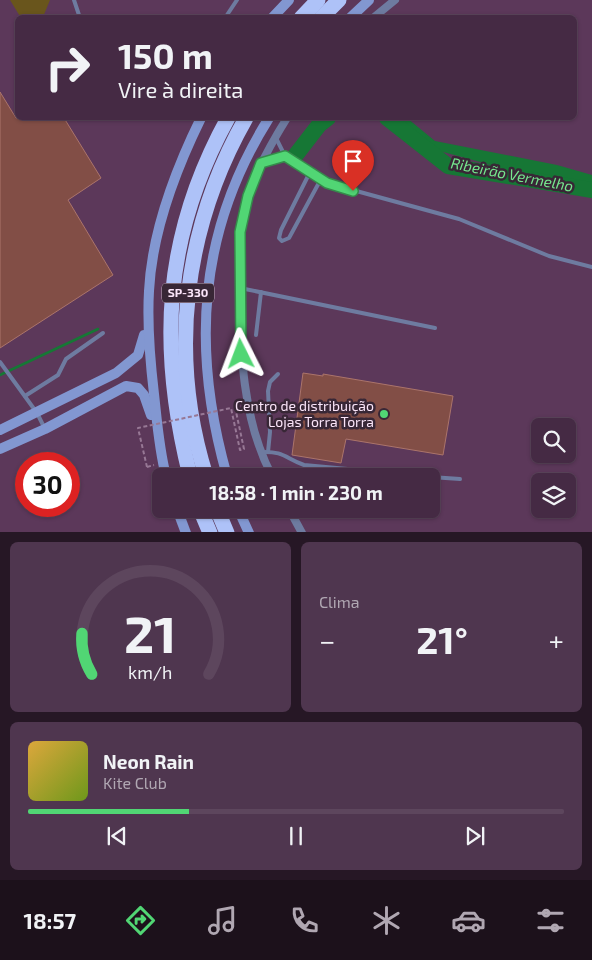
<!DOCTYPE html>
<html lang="pt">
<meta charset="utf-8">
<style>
:root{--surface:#452a44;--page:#4f364f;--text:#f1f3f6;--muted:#b0a7b2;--line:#5d465d;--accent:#51d674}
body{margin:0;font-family:"Exo 2",sans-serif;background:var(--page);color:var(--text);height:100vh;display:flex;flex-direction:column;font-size:19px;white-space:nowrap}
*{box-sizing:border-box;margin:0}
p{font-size:16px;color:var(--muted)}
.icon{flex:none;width:28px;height:28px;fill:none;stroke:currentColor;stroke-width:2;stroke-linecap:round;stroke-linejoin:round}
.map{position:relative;height:532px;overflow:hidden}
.drawer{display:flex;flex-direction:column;gap:10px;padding:10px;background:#261725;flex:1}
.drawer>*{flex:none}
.guide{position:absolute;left:15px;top:15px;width:562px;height:105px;border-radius:8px;box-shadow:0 1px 4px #0004,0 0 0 1px var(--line);background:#452a44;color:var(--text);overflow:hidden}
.buttons{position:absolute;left:531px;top:418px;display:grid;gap:10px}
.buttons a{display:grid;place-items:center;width:45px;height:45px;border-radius:8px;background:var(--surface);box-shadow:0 1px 4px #0004,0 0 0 1px var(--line);font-size:25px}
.speed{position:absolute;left:15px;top:452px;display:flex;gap:10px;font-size:25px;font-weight:700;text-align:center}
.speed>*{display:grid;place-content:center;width:65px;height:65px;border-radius:50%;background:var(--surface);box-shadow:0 1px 4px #0004,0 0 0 1px var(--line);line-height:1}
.speed .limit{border:8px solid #d22;background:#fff;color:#111}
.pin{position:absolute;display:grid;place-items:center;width:42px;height:42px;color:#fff;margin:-51px -21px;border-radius:50% 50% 50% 0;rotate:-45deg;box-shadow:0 0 5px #0007}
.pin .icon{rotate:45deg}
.me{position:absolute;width:55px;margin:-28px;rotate:357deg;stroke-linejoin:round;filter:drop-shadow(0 0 4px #0008)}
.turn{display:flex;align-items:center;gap:18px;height:105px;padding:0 20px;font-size:22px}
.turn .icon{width:65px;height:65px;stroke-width:2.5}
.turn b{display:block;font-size:35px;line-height:42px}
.big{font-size:38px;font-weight:700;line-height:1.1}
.drawer .tile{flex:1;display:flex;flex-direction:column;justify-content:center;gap:8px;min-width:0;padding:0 18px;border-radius:8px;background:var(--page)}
.drawer .dial{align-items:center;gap:0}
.dial svg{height:130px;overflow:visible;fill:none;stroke:var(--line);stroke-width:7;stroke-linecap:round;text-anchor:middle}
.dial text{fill:var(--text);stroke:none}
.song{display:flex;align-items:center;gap:15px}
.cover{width:60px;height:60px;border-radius:8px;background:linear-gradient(135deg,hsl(40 70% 55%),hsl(80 70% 35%))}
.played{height:5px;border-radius:2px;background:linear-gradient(90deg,var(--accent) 30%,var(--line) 30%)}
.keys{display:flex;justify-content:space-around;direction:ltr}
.heat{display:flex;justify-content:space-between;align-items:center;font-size:28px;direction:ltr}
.drawer .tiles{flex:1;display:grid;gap:10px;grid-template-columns:1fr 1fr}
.tile:last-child{grid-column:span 2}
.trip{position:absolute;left:152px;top:468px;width:288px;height:50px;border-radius:8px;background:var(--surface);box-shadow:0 1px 4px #0004,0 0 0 1px var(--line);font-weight:700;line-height:50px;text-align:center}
.menu{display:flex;height:80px;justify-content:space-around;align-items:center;background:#1c111b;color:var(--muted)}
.menu .icon{width:35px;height:35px}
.menu .active{color:var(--accent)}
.menu b{font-size:22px;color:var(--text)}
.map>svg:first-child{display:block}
.green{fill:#69551c}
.water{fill:#167735}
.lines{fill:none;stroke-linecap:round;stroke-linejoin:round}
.stream{stroke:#167735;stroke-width:2.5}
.river{stroke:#167735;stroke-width:16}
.building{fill:#824e46;stroke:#ab746b}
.path{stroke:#977895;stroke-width:2;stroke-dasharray:4 2.5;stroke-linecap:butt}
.service{stroke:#6e7ba0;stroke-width:4}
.minor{stroke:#6e7ba0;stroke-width:8}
.secondary{stroke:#8297d1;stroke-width:10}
.motorway{stroke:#aec2f8;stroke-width:15}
.path-bridge{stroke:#977895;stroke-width:2;stroke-dasharray:4 2.5;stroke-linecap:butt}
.route-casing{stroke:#358b4b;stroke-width:12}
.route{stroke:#51d674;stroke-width:9}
.poi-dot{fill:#51d674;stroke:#382736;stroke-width:2}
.labels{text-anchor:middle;stroke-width:5;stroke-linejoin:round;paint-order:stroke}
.shield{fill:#382736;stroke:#c0acbe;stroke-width:1}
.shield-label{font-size:12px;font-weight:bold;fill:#fbe5f9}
.poi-label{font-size:14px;fill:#fbe5f9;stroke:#382736;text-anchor:end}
.water-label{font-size:15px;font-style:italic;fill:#76e78e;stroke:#382736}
</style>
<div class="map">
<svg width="592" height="533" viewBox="0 0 592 533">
<rect width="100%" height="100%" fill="#5c385a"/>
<!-- green -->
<polygon class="green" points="10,0 50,0 43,17 21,18"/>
<!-- water -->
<g class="water">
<polygon points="313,118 338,118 324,129 310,120"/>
<polygon points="385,118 407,118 435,141 557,165 592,175 592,192 432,149"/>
</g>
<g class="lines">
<!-- stream -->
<polyline class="stream" points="0,375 98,329"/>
<!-- river -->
<g class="river">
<polyline points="387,118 448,166 592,190"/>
<polyline points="295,156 319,125 328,118"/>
</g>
</g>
<!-- building -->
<g class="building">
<polygon points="0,92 16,118 64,118 101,178 68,200 113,275 0,348"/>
<polygon points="303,373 323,376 323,374 453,396 443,455 346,439 341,463 292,455"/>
</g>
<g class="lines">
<!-- path -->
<g class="path">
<polyline points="235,407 241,406"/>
<polyline points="147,467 154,465"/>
</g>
<!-- service -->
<g class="service">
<polyline points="74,0 80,18"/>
<polyline points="225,18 237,0"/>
<polyline points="276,138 285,156 327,183 459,219 549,256 592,267"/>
<polyline points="263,163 285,156"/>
<polyline points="310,172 281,230 279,238 282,241 289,238 321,179"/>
<polyline points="240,288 435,328"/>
<polyline points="256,335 261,292"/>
<polyline points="0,362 37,413 44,427"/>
<polyline points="25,396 58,375 66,359 103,333"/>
<path d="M261,452C284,451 285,458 304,465L424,476"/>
<polyline points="268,452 270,432 268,391 270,382 278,374"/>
<polyline points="431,477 460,479"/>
</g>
<!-- minor -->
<g class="minor">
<polyline points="373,18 395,0"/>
<path d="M272,476C242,419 240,350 240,286C240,256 239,226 248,196C257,168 272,142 287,118"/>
<polyline points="289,509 302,533"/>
</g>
<!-- secondary -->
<g class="secondary">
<polyline points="272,18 289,0"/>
<polyline points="350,18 369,0"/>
<polyline points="0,430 116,373 138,355 144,335"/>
<polyline points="0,449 45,429 126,386 138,388 144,395 151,415"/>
<path d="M166,476C159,449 157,421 154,394C150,360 147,325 149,291C152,231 175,171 201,118"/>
<path d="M227,476C191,349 198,231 269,118"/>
<polyline points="177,509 186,533"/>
<polyline points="238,509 249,533"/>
</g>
<!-- motorway -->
<g class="motorway">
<polyline points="301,18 318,0"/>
<polyline points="321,18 339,0"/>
<path d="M190,476C158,347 163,236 228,118"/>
<path d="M206,476C168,355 184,227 246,118"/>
<polyline points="200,509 210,533"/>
<polyline points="217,509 227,533"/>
</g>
<!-- path-bridge -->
<polyline class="path-bridge" points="147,467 138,428 231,408 240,450 244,449 235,407"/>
</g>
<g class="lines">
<defs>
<polyline id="route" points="241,354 240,232 248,196 261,163 285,156 327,183 353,191"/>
</defs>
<!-- route casing -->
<use href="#route" class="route-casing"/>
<!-- route -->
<use href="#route" class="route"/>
</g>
<!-- markers -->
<circle class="poi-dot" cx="384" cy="414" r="5"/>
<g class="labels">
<!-- shield labels -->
<rect class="shield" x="162" y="283.5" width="52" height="19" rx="4"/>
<g class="shield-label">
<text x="188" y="297">SP-330</text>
</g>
<!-- poi labels -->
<g class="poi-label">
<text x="374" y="411">Centro de distribuição<tspan x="374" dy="16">Lojas Torra Torra</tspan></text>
</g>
<!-- water labels -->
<g class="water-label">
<text transform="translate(512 175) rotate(11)" y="5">Ribeirão Vermelho</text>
</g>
</g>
</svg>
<div class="buttons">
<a><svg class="icon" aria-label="search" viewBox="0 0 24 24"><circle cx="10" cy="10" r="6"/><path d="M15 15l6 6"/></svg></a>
<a><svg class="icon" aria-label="layers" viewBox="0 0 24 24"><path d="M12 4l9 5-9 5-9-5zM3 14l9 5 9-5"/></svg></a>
</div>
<div class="speed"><div class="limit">30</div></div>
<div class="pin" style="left:353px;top:191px;background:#d93025"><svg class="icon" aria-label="arrive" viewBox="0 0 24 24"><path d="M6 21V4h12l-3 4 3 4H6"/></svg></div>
<svg class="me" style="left:241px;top:354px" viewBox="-20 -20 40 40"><path d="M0-17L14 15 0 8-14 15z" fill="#51d674" stroke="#fff" stroke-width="4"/></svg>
<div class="trip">18:58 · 1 min · 230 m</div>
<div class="guide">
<div class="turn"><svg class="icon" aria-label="right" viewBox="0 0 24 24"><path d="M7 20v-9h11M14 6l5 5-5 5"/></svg><div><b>150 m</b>Vire à direita</div></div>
</div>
</div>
<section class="drawer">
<div class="tiles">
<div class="tile dial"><svg viewBox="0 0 100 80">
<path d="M14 69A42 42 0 1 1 86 69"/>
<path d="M14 69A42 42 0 0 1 8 44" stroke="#51d674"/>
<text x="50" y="56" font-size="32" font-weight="700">21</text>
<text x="50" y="72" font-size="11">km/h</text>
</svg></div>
<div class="tile"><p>Clima</p>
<div class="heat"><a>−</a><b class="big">21°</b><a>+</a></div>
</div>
<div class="tile">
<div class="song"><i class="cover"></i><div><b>Neon Rain</b><p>Kite Club</p></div></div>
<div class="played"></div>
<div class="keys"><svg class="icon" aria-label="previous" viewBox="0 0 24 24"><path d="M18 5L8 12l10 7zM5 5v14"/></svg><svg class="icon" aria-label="pause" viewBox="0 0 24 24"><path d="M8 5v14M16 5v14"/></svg><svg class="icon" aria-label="next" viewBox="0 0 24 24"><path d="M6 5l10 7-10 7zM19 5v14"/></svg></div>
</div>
</div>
</section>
<nav class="menu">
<b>18:57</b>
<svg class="icon active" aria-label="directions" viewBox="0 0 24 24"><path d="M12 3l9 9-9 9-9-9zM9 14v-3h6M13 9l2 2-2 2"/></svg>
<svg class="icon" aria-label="music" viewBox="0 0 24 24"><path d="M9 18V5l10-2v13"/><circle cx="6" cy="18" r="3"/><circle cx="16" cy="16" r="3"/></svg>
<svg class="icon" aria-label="phone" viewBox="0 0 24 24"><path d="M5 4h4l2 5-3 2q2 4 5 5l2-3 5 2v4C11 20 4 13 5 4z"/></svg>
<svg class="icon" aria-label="climate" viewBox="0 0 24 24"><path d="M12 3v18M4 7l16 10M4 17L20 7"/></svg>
<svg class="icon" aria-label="car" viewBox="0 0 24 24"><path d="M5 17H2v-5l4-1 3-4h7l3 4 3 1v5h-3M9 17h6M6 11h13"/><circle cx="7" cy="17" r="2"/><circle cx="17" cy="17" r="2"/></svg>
<svg class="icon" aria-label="filters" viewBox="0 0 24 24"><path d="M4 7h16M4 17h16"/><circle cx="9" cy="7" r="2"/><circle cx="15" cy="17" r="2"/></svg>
</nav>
